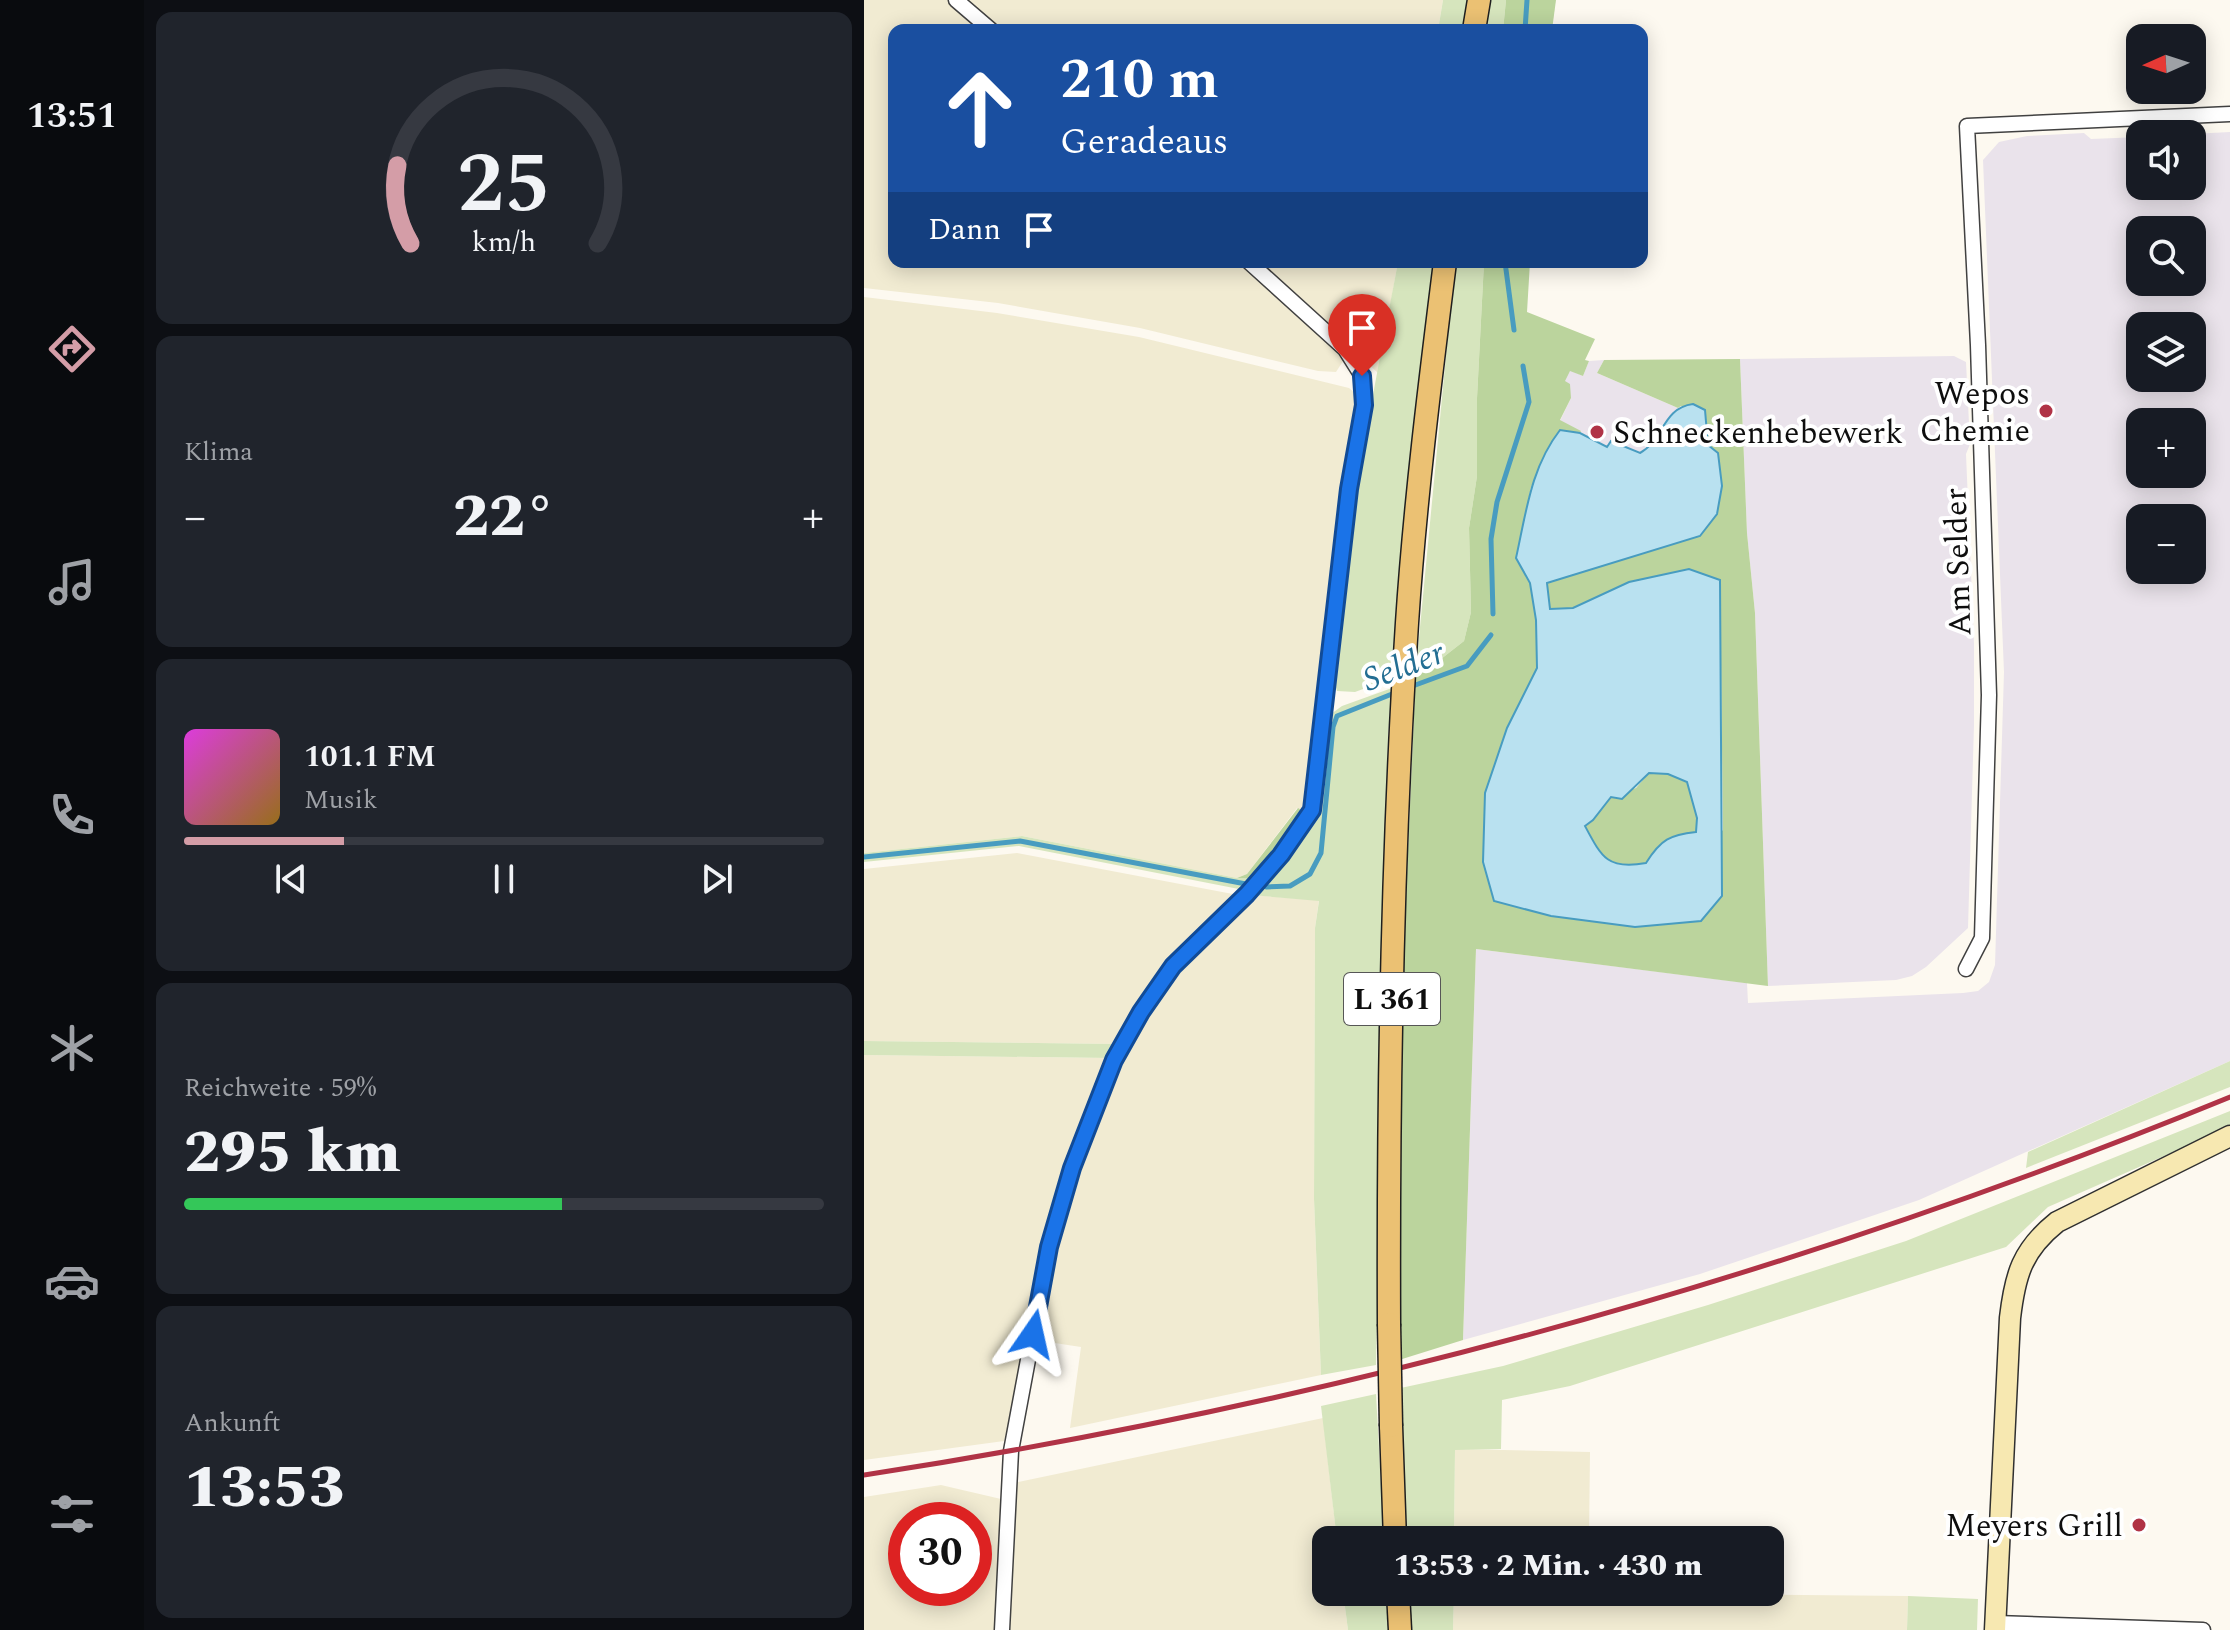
<!DOCTYPE html>
<html lang="de">
<meta charset="utf-8">
<style>
:root{--surface:#171b24;--page:#20242c;--text:#f1f3f6;--muted:#9ea1a6;--line:#363941;--accent:#d49da7}
body{margin:0;font-family:Spectral,serif;background:var(--page);color:var(--text);height:100vh;display:flex;flex-direction:column;font-size:30px;white-space:nowrap}
*{box-sizing:border-box;margin:0}
p{font-size:26px;color:var(--muted)}
.icon{flex:none;width:44px;height:44px;fill:none;stroke:currentColor;stroke-width:2;stroke-linecap:round;stroke-linejoin:round}
.map{position:relative;flex:1;overflow:hidden}
.details{display:flex;flex-direction:column;gap:12px;padding:12px;background:#0d0f14;width:720px}
.details>*{flex:none}
.banner{position:absolute;left:24px;top:24px;width:760px;height:244px;border-radius:16px;box-shadow:0 4px 20px #0003;background:#1a4fa0;color:#fff;overflow:hidden}
.needle{width:52px;rotate:267deg}
.tools{position:absolute;left:1262px;top:24px;display:grid;gap:16px}
.tools a{display:grid;place-items:center;width:80px;height:80px;border-radius:16px;background:var(--surface);box-shadow:0 4px 20px #0003;font-size:40px}
.speed{position:absolute;left:24px;top:1502px;display:flex;gap:16px;font-size:40px;font-weight:700;text-align:center}
.speed>*{display:grid;place-content:center;width:104px;height:104px;border-radius:50%;background:var(--surface);box-shadow:0 4px 20px #0003;line-height:1}
.speed .limit{border:12px solid #d22;background:#fff;color:#111}
.pin{position:absolute;display:grid;place-items:center;width:68px;height:68px;color:#fff;margin:-82px -34px;border-radius:50% 50% 50% 0;rotate:-45deg;box-shadow:0 0 8px #0007}
.pin .icon{rotate:45deg}
.me{position:absolute;width:88px;margin:-44px;rotate:11deg;stroke-linejoin:round;filter:drop-shadow(0 0 6px #0008)}
.turn{display:flex;align-items:center;gap:28px;height:168px;padding:0 40px;font-size:36px}
.turn .icon{width:104px;height:104px;stroke-width:2.5}
.turn b{display:block;font-size:56px;line-height:68px}
.then{display:flex;align-items:center;height:76px;padding:0 40px;background:#0003;gap:16px;font-size:30px}
.big{font-size:60px;font-weight:800;line-height:1.1}
.details .widget{flex:1;display:flex;flex-direction:column;justify-content:center;gap:12px;min-width:0;padding:0 28px;border-radius:16px;background:var(--page)}
.details .dial{align-items:center;gap:0}
.dial svg{height:208px;overflow:visible;fill:none;stroke:var(--line);stroke-width:7;stroke-linecap:round;text-anchor:middle}
.dial text{fill:var(--text);stroke:none}
.song{display:flex;align-items:center;gap:24px}
.cover{width:96px;height:96px;border-radius:12px;background:linear-gradient(135deg,hsl(300 70% 55%),hsl(40 70% 35%))}
.played{height:8px;border-radius:4px;background:linear-gradient(90deg,var(--accent) 25%,var(--line) 25%)}
.keys{display:flex;justify-content:space-around;direction:ltr}
.heat{display:flex;justify-content:space-between;align-items:center;font-size:44px;direction:ltr}
.charge{height:12px;border-radius:6px;background:linear-gradient(90deg,#34c759 59%,var(--line) 0)}
.trip{position:absolute;left:448px;top:1526px;width:472px;height:80px;border-radius:16px;background:var(--surface);box-shadow:0 4px 20px #0003;font-weight:800;line-height:80px;text-align:center}
main{display:flex;flex:1;min-height:0}
.tabs{display:flex;flex-direction:column;width:144px;justify-content:space-around;align-items:center;background:#090b0e;color:var(--muted)}
.tabs .icon{width:56px;height:56px}
.tabs .on{color:var(--accent)}
.tabs b{font-size:36px;color:var(--text)}
.map>svg:first-child{display:block}
.industrial{fill:#eae3eb;fill-rule:evenodd}
.farmland{fill:#f1ebd2;fill-rule:evenodd}
.green{fill:#d6e5bd}
.forest{fill:#bbd49d}
.water{fill:#b9e1f0;stroke:#489cc0;stroke-width:2;fill-rule:evenodd}
.lines{fill:none;stroke-linecap:round;stroke-linejoin:round}
.stream{stroke:#489cc0;stroke-width:5}
.street-casing{stroke:#414141;stroke-width:17}
.secondary-casing{stroke:#303030;stroke-width:23}
.primary-casing{stroke:#1f1f1f;stroke-width:25}
.street{stroke:#fff;stroke-width:14}
.secondary{stroke:#f7e8b1;stroke-width:20}
.primary{stroke:#ebc173;stroke-width:22}
.rail{stroke:#b03346;stroke-width:5}
.primary-bridge-casing{stroke:#1f1f1f;stroke-width:25;stroke-linecap:butt}
.primary-bridge{stroke:#ebc173;stroke-width:22}
.route-casing{stroke:#114b97;stroke-width:20}
.route{stroke:#1a73e8;stroke-width:14}
.poi-dot{fill:#b03346;stroke:#fff;stroke-width:3}
.labels{text-anchor:middle;stroke-width:8;stroke-linejoin:round;paint-order:stroke}
.shield{fill:#fff;stroke:#565656;stroke-width:2}
.shield-label{font-size:30px;font-weight:bold;fill:#0e0e0e}
.poi-label{font-size:32px;fill:#0e0e0e;stroke:#fff;text-anchor:end}
.street-label{font-size:32px;fill:#0e0e0e;stroke:#fff}
.water-label{font-size:34px;font-style:italic;fill:#236e93;stroke:#fff}
</style>
<main>
<nav class="tabs">
<b>13:51</b>
<svg class="icon on" aria-label="directions" viewBox="0 0 24 24"><path d="M12 3l9 9-9 9-9-9zM9 14v-3h6M13 9l2 2-2 2"/></svg>
<svg class="icon" aria-label="music" viewBox="0 0 24 24"><path d="M9 18V5l10-2v13"/><circle cx="6" cy="18" r="3"/><circle cx="16" cy="16" r="3"/></svg>
<svg class="icon" aria-label="phone" viewBox="0 0 24 24"><path d="M5 4h4l2 5-3 2q2 4 5 5l2-3 5 2v4C11 20 4 13 5 4z"/></svg>
<svg class="icon" aria-label="climate" viewBox="0 0 24 24"><path d="M12 3v18M4 7l16 10M4 17L20 7"/></svg>
<svg class="icon" aria-label="car" viewBox="0 0 24 24"><path d="M5 17H2v-5l4-1 3-4h7l3 4 3 1v5h-3M9 17h6M6 11h13"/><circle cx="7" cy="17" r="2"/><circle cx="17" cy="17" r="2"/></svg>
<svg class="icon" aria-label="filters" viewBox="0 0 24 24"><path d="M4 7h16M4 17h16"/><circle cx="9" cy="7" r="2"/><circle cx="15" cy="17" r="2"/></svg>
</nav>
<section class="details">
<div class="widget dial"><svg viewBox="0 0 100 80">
<path d="M14 69A42 42 0 1 1 86 69"/>
<path d="M14 69A42 42 0 0 1 9 39" stroke="#d49da7"/>
<text x="50" y="56" font-size="32" font-weight="700">25</text>
<text x="50" y="72" font-size="11">km/h</text>
</svg></div>
<div class="widget"><p>Klima</p>
<div class="heat"><a>−</a><b class="big">22°</b><a>+</a></div>
</div>
<div class="widget">
<div class="song"><i class="cover"></i><div><b>101.1 FM</b><p>Musik</p></div></div>
<div class="played"></div>
<div class="keys"><svg class="icon" aria-label="previous" viewBox="0 0 24 24"><path d="M18 5L8 12l10 7zM5 5v14"/></svg><svg class="icon" aria-label="pause" viewBox="0 0 24 24"><path d="M8 5v14M16 5v14"/></svg><svg class="icon" aria-label="next" viewBox="0 0 24 24"><path d="M6 5l10 7-10 7zM19 5v14"/></svg></div>
</div>
<div class="widget"><p>Reichweite · 59%</p><b class="big">295 km</b><div class="charge"></div></div>
<div class="widget"><p>Ankunft</p><b class="big">13:53</b></div>
</section>
<div class="map">
<svg width="1366" height="1630" viewBox="0 0 1366 1630">
<rect width="100%" height="100%" fill="#fdf9f0"/>
<!-- industrial -->
<g class="industrial">
<path d="M1366,132V1061L1055,1200L836,1274L599,1340L612,949L883,983L884,1003L1099,993L1114,991L1125,982L1131,965L1140,672L1119,160L1135,142L1163,136L1220,133L1227,139L1276,137V186H1328V134ZM1276,230H1328V282H1276ZM1276,326H1328V378H1276ZM1276,422H1328V474H1276ZM1276,518H1328V570H1276Z"/>
<polygon points="1090,356 1102,362 1106,444 1102,454 1110,644 1110,725 1104,928 1062,967 1048,976 1032,980 904,986 891,613 883,533 876,359"/>
<polygon points="740,360 733,373 814,408 799,424 786,448 776,454 748,441 744,447 696,421 707,398 700,381 706,370 719,376 725,361"/>
</g>
<!-- farmland -->
<g class="farmland">
<polygon points="0,0 85,0 119,30 30,30 30,262 378,262 481,358 472,372 454,371 276,328 134,303 0,288"/>
<polygon points="99,0 579,0 574,30 134,30"/>
<polygon points="394,262 534,262 514,373"/>
<polygon points="0,297 133,313 275,337 485,388 492,394 494,403 446,797 437,811 433,808 383,874 373,878 158,836 0,853"/>
<polygon points="153,853 374,895 254,1044 0,1041 0,869"/>
<polygon points="387,895 455,900 451,928 450,1199 457,1375 206,1428 217,1347 171,1340 192,1241 226,1136 255,1062 281,1014 313,970"/>
<polygon points="0,1055 246,1058 215,1132 140,1441 0,1460"/>
<polygon points="459,1418 473,1540 462,1540 462,1592 479,1592 484,1630 143,1630 150,1483"/>
<polygon points="591,1449 726,1452 725,1540 590,1540"/>
<path d="M77,1485L137,1499L134,1630H0V1497ZM42,1520H110V1588H42Z"/>
<polygon points="590,1592 1044,1596 1043,1630 589,1630"/>
</g>
<!-- green -->
<g class="green">
<polygon points="579,0 607,0 603,30 574,30"/>
<polygon points="624,0 642,0 639,30 620,30"/>
<polygon points="534,262 570,262 529,678 491,692 473,691 468,674 491,490"/>
<polygon points="591,262 620,262 613,398 613,476 605,528 607,612 600,641 577,659 552,669"/>
<polygon points="528,688 524,736 512,1365 457,1375 450,1199 451,928 455,901 387,895 442,828 456,806 463,726 467,714 478,706"/>
<polygon points="158,836 373,878 390,879 380,890 155,846 0,862 0,853"/>
<polygon points="0,1041 254,1044 246,1058 0,1055"/>
<polygon points="1366,1061 1366,1087 1162,1168 1164,1152"/>
<polygon points="1366,1111 1366,1127 1184,1207 1142,1247 706,1386 638,1400 637,1449 591,1450 590,1540 540,1540 532,1389 639,1366 844,1305 1042,1241"/>
<polygon points="512,1394 520,1540 473,1540 457,1406"/>
<polygon points="479,1592 522,1592 524,1630 484,1630"/>
<polygon points="544,1592 590,1592 589,1630 547,1630"/>
<polygon points="1044,1596 1114,1599 1113,1630 1043,1630"/>
</g>
<!-- forest -->
<g class="forest">
<polygon points="642,0 692,0 688,30 639,30"/>
<polygon points="620,262 666,262 663,312 731,339 721,360 725,361 719,376 706,371 701,381 706,384 707,398 696,420 717,431 716,433 696,430 667,487 652,558 666,583 672,620 673,668 643,728 630,901 687,916 771,927 859,830 856,580 765,582 709,608 685,609 683,582 836,536 844,445 841,410 817,406 814,408 733,373 740,360 876,359 883,533 891,613 904,986 612,949 599,1340 535,1360 538,988 552,669 577,659 600,641 607,612 605,528 613,476 613,398"/>
<path d="M785,773L804,774L823,782L833,818L832,833C811,834 793,845 783,863C742,871 739,859 721,826L729,820L747,797L772,788Z"/>
<polygon points="434,808 442,813 390,879 373,878 383,874"/>
</g>
<!-- water -->
<path class="water" d="M829,404L841,410L844,445L854,453L858,486L853,514L836,536L683,583L686,609L709,608L765,582L825,569L856,580L858,896L837,921L771,927L687,916L630,901L619,862L621,793L643,728L673,668L672,620L666,583L652,558C662,513 667,467 696,430L716,433L743,447L747,441L776,453C800,440 798,408 829,404ZM785,773L804,774L823,782L833,818L832,832C806,835 797,839 782,863C744,870 738,858 721,826L729,820L747,797L758,799Z"/>
<g class="lines">
<!-- stream -->
<g class="stream">
<polyline points="661,30 663,0"/>
<polyline points="641,262 650,330"/>
<polyline points="629,614 627,539 633,502 665,402 659,366"/>
<polyline points="546,687 603,666 627,635"/>
<polyline points="0,857 156,841 382,884"/>
<polyline points="402,887 426,886 446,874 457,853 469,727 473,716 533,692"/>
</g>
<defs>
<g id="street">
<polyline points="92,0 127,30"/>
<polyline points="1102,969 1118,938 1125,695 1114,345 1103,126 1366,114"/>
<polyline points="1132,1623 1339,1630"/>
<polyline points="138,1630 147,1451 185,1247 208,1168 250,1060 277,1012 309,966 383,894 417,855 448,810 485,489 500,405 498,376 481,349 385,262"/>
</g>
<path id="secondary" d="M1131,1630L1146,1318C1151,1275 1158,1250 1193,1222L1366,1136"/>
<g id="primary">
<polyline points="610,30 615,0"/>
<path d="M525,1324C524,1091 528,856 543,623C551,502 566,382 581,262"/>
<polyline points="527,1426 531,1540"/>
<polyline points="534,1592 536,1630"/>
</g>
</defs>
<!-- street casing -->
<use href="#street" class="street-casing"/>
<!-- secondary casing -->
<use href="#secondary" class="secondary-casing"/>
<!-- primary casing -->
<use href="#primary" class="primary-casing"/>
<!-- street -->
<use href="#street" class="street"/>
<!-- secondary -->
<use href="#secondary" class="secondary"/>
<!-- primary -->
<use href="#primary" class="primary"/>
<!-- rail -->
<path class="rail" d="M0,1475C469,1403 927,1277 1366,1097"/>
<defs>
<polyline id="primary-bridge" points="525,1324 527,1426"/>
</defs>
<!-- primary-bridge casing -->
<use href="#primary-bridge" class="primary-bridge-casing"/>
<!-- primary-bridge -->
<use href="#primary-bridge" class="primary-bridge"/>
</g>
<g class="lines">
<defs>
<polyline id="route" points="169,1334 185,1247 208,1168 250,1060 277,1012 309,966 383,894 417,855 448,810 485,489 500,405 498,376"/>
</defs>
<!-- route casing -->
<use href="#route" class="route-casing"/>
<!-- route -->
<use href="#route" class="route"/>
</g>
<!-- markers -->
<g class="poi-dot">
<circle cx="1182" cy="411" r="8"/>
<circle cx="733" cy="432" r="8"/>
<circle cx="1275" cy="1525" r="8"/>
</g>
<g class="labels">
<!-- shield labels -->
<rect class="shield" x="480" y="973" width="96" height="52" rx="6"/>
<g class="shield-label">
<text x="528" y="1009">L 361</text>
</g>
<!-- poi labels -->
<g class="poi-label">
<text x="1166" y="404">Wepos<tspan x="1166" dy="37">Chemie</tspan></text>
<text x="749" y="443" text-anchor="start">Schneckenhebewerk</text>
<text x="1259" y="1536">Meyers Grill</text>
</g>
<!-- street labels -->
<g class="street-label">
<text transform="translate(1093 562) rotate(-92)" y="11">Am Selder</text>
</g>
<!-- water labels -->
<g class="water-label">
<text transform="translate(539 665) rotate(-21)" y="12">Selder</text>
</g>
</g>
</svg>
<div class="tools">
<a><svg class="needle" viewBox="-14 -14 28 28"><path d="M0-13l5 13h-10z" fill="#e53935"/><path d="M0 13l5-13h-10z" fill="#9ea1a6"/></svg></a>
<a><svg class="icon" aria-label="sound" viewBox="0 0 24 24"><path d="M4 9h4l5-4v14l-5-4H4zM17 9q2 3 0 6"/></svg></a>
<a><svg class="icon" aria-label="search" viewBox="0 0 24 24"><circle cx="10" cy="10" r="6"/><path d="M15 15l6 6"/></svg></a>
<a><svg class="icon" aria-label="layers" viewBox="0 0 24 24"><path d="M12 4l9 5-9 5-9-5zM3 14l9 5 9-5"/></svg></a>
<a>+</a>
<a>−</a>
</div>
<div class="speed"><div class="limit">30</div></div>
<div class="pin" style="left:498px;top:376px;background:#d93025"><svg class="icon" aria-label="arrive" viewBox="0 0 24 24"><path d="M6 21V4h12l-3 4 3 4H6"/></svg></div>
<svg class="me" style="left:169px;top:1334px" viewBox="-20 -20 40 40"><path d="M0-17L14 15 0 8-14 15z" fill="#1a73e8" stroke="#fff" stroke-width="4"/></svg>
<div class="trip">13:53 · 2 Min. · 430 m</div>
<div class="banner">
<div class="turn"><svg class="icon" aria-label="ahead" viewBox="0 0 24 24"><path d="M12 20V5M6 11l6-6 6 6"/></svg><div><b>210 m</b>Geradeaus</div></div>
<div class="then">Dann<svg class="icon" aria-label="arrive" viewBox="0 0 24 24"><path d="M6 21V4h12l-3 4 3 4H6"/></svg></div>
</div>
</div>
</main>
